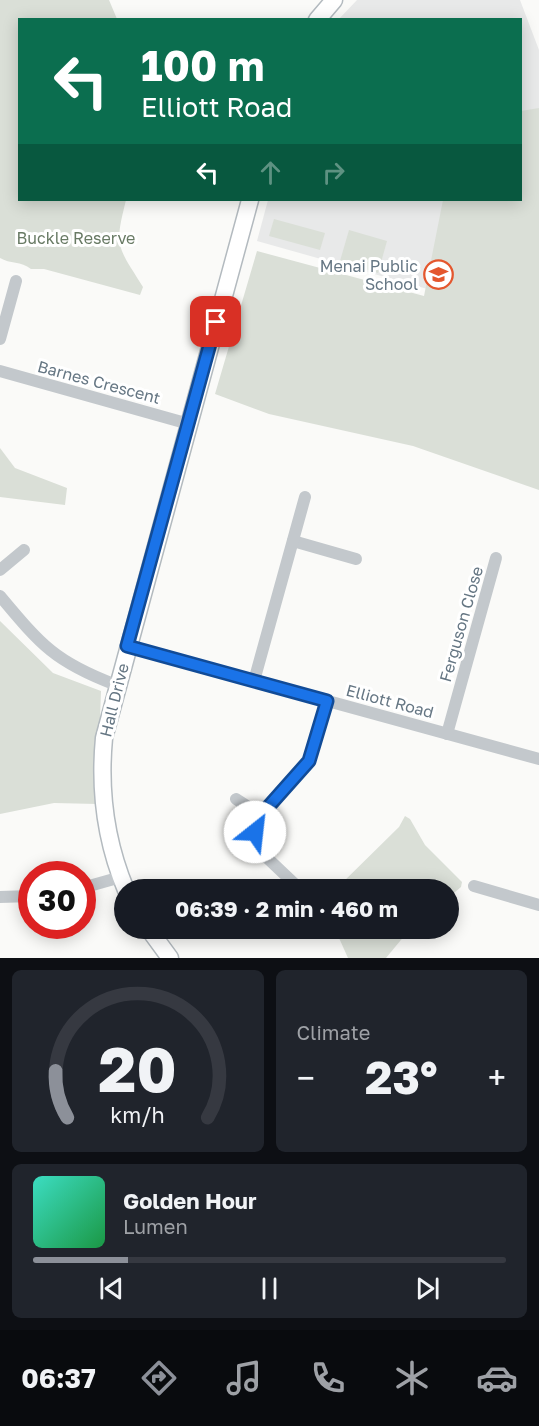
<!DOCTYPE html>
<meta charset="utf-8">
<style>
:root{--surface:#171b24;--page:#20242c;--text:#f1f3f6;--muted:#9ea1a6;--line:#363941;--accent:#8c9099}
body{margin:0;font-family:"Golos Text",sans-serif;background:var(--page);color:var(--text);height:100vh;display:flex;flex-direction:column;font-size:22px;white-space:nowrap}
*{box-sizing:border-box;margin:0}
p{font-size:20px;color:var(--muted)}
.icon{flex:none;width:33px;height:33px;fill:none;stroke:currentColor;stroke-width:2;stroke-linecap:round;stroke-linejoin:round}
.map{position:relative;height:958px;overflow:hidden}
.sheet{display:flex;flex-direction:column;gap:12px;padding:12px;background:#0d0f14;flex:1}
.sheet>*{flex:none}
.banner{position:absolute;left:18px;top:18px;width:504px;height:183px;border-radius:0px;box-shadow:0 3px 15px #0003;background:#0b6e4f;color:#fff;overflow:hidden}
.speed{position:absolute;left:18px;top:861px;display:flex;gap:12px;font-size:30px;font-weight:700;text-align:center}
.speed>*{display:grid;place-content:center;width:78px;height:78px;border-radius:50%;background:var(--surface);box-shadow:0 3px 15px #0003;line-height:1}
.speed .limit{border:9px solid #d22;background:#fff;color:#111}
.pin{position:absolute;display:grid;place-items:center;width:51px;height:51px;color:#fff;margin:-26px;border-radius:12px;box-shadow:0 3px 9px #0006}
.me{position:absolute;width:66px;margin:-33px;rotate:29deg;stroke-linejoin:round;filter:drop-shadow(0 0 4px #0008)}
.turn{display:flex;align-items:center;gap:21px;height:126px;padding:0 24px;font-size:27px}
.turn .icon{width:78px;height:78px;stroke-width:2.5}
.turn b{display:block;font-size:42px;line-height:51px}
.lanes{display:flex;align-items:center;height:57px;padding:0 24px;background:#0003;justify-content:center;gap:30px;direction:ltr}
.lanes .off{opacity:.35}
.big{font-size:45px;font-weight:700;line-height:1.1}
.sheet .tile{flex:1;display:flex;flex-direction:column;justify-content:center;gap:9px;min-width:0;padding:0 21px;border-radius:9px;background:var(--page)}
.sheet .dial{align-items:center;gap:0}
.dial svg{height:156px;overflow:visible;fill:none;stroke:var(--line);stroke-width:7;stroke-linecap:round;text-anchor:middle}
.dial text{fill:var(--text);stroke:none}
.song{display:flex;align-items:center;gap:18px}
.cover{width:72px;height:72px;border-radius:9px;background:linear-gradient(135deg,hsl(170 70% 55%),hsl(140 70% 35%))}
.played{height:6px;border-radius:3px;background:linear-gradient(90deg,var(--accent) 20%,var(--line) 20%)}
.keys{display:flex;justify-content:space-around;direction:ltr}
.heat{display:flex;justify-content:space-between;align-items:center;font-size:33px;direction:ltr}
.sheet .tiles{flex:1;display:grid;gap:12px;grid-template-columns:1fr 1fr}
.tile:last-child{grid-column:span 2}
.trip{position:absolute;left:114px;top:879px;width:345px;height:60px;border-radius:30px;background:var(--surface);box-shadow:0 3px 15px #0003;font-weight:700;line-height:60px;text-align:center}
.dock{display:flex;height:96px;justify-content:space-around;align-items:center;background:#090b0e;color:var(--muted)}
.dock .icon{width:42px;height:42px}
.dock .on{color:var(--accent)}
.dock b{font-size:27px;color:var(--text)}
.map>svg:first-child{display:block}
.built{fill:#e8e9e9}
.green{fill:#dadfd7}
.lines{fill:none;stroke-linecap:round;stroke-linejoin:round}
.secondary-casing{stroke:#b3babf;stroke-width:19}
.street{stroke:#c3c8cc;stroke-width:12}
.secondary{stroke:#fff;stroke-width:16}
.route-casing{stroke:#114b97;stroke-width:15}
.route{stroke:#1a73e8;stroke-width:10}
.labels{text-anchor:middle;stroke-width:6;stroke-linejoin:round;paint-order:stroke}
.park-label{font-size:16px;fill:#687a64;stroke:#fff}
.poi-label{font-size:16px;fill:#657683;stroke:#fff;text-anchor:end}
.street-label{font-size:16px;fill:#657683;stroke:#fff}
</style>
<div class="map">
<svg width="539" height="958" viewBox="0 0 539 958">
<rect width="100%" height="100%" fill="#fafaf8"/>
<!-- built -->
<g class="built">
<polygon points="357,0 520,0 539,50 539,112 521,194 520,20 338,20"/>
<polygon points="268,200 519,200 495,308 257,241"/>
</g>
<!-- green -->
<g class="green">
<path d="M0,0H109L117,19L20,20V200H126C114,248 117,245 143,287L140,295L44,269H31C21,261 10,264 0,258Z"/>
<polygon points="539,108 539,490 413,446 269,414 215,394 257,251 424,296 443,200 520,200 521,111"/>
<polygon points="274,219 325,233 320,250 269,236"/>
<polygon points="349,230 387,241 378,273 340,261"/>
<polygon points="0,448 15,468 67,488 65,505 0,497"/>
<polygon points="0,621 53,673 101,691 97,804 54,803 0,814"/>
<polygon points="405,816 410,819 425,845 462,882 461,887 449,897 448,890 336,889 399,827"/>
<polygon points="335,929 410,929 386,958 348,958"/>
</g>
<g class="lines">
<defs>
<g id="secondary">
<polyline points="317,20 334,0"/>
<path d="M126,890C105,840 99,791 104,738L250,200"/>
<polyline points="148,928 170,958"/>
</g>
</defs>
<!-- secondary casing -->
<use href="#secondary" class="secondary-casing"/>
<!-- street -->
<g class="street">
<polyline points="0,339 16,281"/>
<polyline points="0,371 189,424"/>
<polyline points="293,541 356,559"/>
<polyline points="0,570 24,550"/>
<path d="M0,596C41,645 55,662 116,685"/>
<polyline points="127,646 539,759"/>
<polyline points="254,681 305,497"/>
<polyline points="447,734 496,558"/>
<polyline points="236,799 261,815"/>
<polyline points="474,886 539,905"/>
<polyline points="82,888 121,877"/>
<polyline points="301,890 262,853 255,832 261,815 309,761 327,701"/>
<polyline points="0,897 32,896"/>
</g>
<!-- secondary -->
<use href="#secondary" class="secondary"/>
</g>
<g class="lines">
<defs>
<polyline id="route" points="216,322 127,646 327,701 309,761 261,815 255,832"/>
</defs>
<!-- route casing -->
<use href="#route" class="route-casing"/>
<!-- route -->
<use href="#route" class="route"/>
</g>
<!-- icons -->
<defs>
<symbol id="school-ring" viewBox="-11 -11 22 22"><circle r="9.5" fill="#fff" stroke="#e4572e" stroke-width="1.5"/><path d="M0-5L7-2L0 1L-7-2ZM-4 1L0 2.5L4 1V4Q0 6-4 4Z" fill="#e4572e"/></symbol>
</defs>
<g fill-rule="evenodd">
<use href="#school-ring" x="422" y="258" width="33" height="33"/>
</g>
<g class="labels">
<!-- park labels -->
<g class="park-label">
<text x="76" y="244">Buckle Reserve</text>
</g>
<!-- poi labels -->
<g class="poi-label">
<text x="418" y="272">Menai Public<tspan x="418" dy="18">School</tspan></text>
</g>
<!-- street labels -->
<g class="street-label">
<text transform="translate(99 382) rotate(15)" y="6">Barnes Crescent</text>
<text transform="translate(461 624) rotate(-74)" y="6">Ferguson Close</text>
<text transform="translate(114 700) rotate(-76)" y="6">Hall Drive</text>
<text transform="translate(390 701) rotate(15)" y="6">Elliott Road</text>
</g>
</g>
</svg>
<div class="speed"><div class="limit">30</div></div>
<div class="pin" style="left:216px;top:322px;background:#d93025"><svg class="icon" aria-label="arrive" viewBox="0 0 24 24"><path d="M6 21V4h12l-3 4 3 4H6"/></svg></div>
<svg class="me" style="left:255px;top:832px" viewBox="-20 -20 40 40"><circle r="19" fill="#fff"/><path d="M0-13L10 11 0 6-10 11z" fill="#1a73e8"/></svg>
<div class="trip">06:39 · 2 min · 460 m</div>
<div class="banner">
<div class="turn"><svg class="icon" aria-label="left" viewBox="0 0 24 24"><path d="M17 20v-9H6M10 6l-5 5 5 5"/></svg><div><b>100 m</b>Elliott Road</div></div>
<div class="lanes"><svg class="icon" aria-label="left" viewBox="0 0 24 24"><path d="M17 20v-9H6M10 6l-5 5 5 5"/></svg><svg class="icon off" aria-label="ahead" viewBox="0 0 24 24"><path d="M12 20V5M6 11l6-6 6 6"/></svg><svg class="icon off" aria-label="right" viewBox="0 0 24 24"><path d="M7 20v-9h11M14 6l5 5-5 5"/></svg></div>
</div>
</div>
<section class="sheet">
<div class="tiles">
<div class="tile dial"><svg viewBox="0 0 100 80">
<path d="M14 69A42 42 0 1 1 86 69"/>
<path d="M14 69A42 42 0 0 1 8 45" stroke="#8c9099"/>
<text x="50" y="56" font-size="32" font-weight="700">20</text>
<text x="50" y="72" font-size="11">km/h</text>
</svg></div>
<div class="tile"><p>Climate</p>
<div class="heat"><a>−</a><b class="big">23°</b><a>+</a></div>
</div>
<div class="tile">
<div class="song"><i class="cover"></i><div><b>Golden Hour</b><p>Lumen</p></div></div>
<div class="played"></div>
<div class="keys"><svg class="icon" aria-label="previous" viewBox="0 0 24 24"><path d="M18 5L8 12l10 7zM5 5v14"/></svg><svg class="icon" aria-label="pause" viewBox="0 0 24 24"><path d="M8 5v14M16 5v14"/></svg><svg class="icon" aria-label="next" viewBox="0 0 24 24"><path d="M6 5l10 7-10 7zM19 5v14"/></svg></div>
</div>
</div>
</section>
<nav class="dock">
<b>06:37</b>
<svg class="icon on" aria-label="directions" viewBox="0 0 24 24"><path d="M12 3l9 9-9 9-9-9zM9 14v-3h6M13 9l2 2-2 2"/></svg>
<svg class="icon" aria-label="music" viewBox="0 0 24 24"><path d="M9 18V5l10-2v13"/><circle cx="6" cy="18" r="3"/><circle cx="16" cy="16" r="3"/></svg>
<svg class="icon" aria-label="phone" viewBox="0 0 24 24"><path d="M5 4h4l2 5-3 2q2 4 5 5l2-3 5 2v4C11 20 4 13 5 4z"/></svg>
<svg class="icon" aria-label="climate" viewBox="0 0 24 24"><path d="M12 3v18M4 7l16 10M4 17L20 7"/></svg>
<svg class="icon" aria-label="car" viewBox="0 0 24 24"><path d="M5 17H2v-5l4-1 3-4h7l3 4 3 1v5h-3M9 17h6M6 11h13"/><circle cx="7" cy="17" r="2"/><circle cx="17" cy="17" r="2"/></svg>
</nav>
